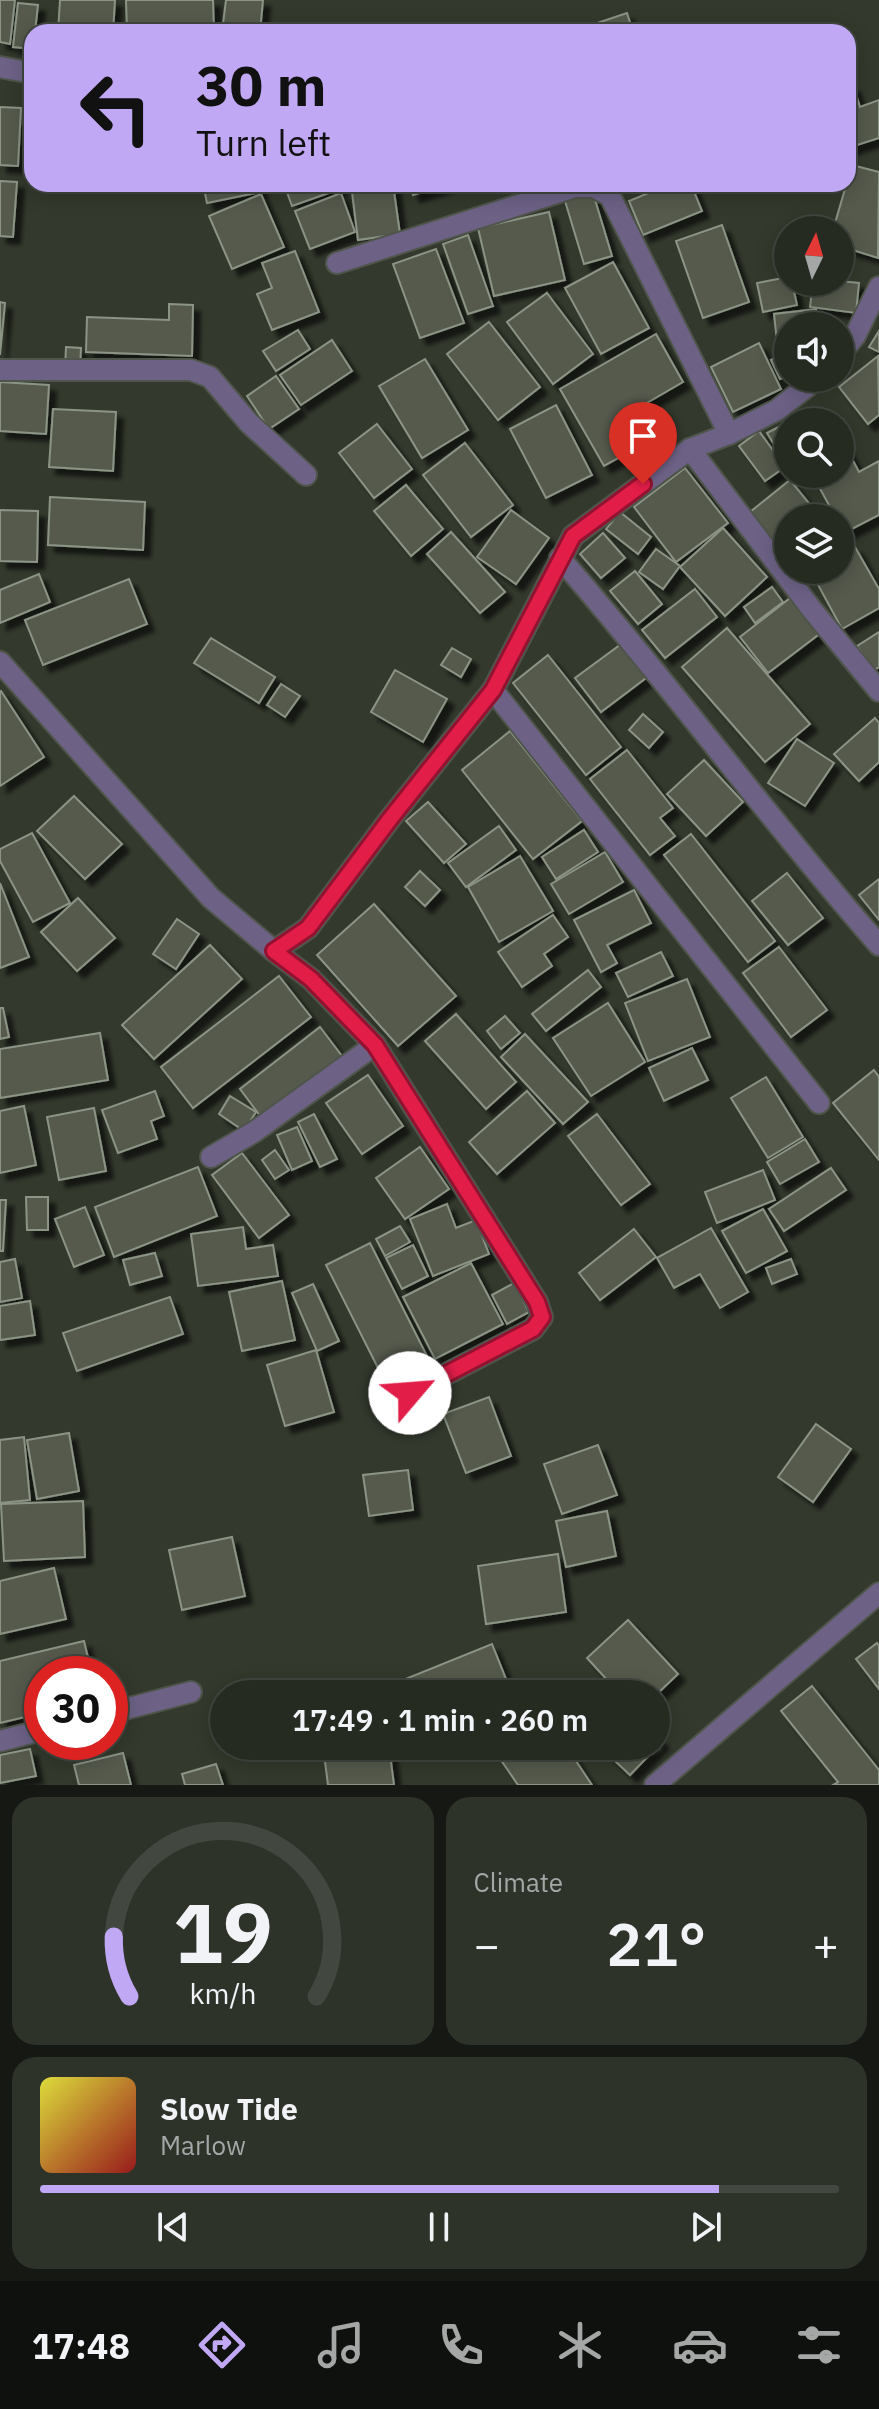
<!DOCTYPE html>
<meta charset="utf-8">
<style>
:root{--surface:#262b22;--page:#2e332a;--text:#f1f3f6;--muted:#a4a7a5;--line:#424740;--accent:#c0a8f4}
body{margin:0;font-family:"IBM Plex Sans",sans-serif;background:var(--page);color:var(--text);height:100vh;display:flex;flex-direction:column;font-size:30px;white-space:nowrap}
*{box-sizing:border-box;margin:0}
p{font-size:26px;color:var(--muted)}
.icon{flex:none;width:44px;height:44px;fill:none;stroke:currentColor;stroke-width:2;stroke-linecap:round;stroke-linejoin:round}
.map{position:relative;height:1785px;overflow:hidden}
.panel{display:flex;flex-direction:column;gap:12px;padding:12px;background:#151813;flex:1}
.panel>*{flex:none}
.banner{position:absolute;left:24px;top:24px;width:832px;height:168px;border-radius:24px;box-shadow:0 4px 20px #0003,0 0 0 2px var(--line);background:#c0a8f4;color:#111;overflow:hidden}
.needle{width:52px;rotate:5deg}
.tools{position:absolute;left:774px;top:216px;display:grid;gap:16px}
.tools a{display:grid;place-items:center;width:80px;height:80px;border-radius:50%;background:var(--surface);box-shadow:0 4px 20px #0003,0 0 0 2px var(--line);font-size:40px}
.speed{position:absolute;left:24px;top:1656px;display:flex;gap:16px;font-size:40px;font-weight:700;text-align:center}
.speed>*{display:grid;place-content:center;width:104px;height:104px;border-radius:50%;background:var(--surface);box-shadow:0 4px 20px #0003,0 0 0 2px var(--line);line-height:1}
.speed .limit{border:12px solid #d22;background:#fff;color:#111}
.pin{position:absolute;display:grid;place-items:center;width:68px;height:68px;color:#fff;margin:-82px -34px;border-radius:50% 50% 50% 0;rotate:-45deg;box-shadow:0 0 8px #0007}
.pin .icon{rotate:45deg}
.me{position:absolute;width:88px;margin:-44px;rotate:63deg;stroke-linejoin:round;filter:drop-shadow(0 0 6px #0008)}
.turn{display:flex;align-items:center;gap:28px;height:168px;padding:0 40px;font-size:36px}
.turn .icon{width:104px;height:104px;stroke-width:2.5}
.turn b{display:block;font-size:56px;line-height:68px}
.big{font-size:60px;font-weight:600;line-height:1.1}
.panel .card{flex:1;display:flex;flex-direction:column;justify-content:center;gap:12px;min-width:0;padding:0 28px;border-radius:24px;background:var(--page)}
.panel .dial{align-items:center;gap:0}
.dial svg{height:208px;overflow:visible;fill:none;stroke:var(--line);stroke-width:7;stroke-linecap:round;text-anchor:middle}
.dial text{fill:var(--text);stroke:none}
.song{display:flex;align-items:center;gap:24px}
.cover{width:96px;height:96px;border-radius:12px;background:linear-gradient(135deg,hsl(60 70% 55%),hsl(0 70% 35%))}
.played{height:8px;border-radius:4px;background:linear-gradient(90deg,var(--accent) 85%,var(--line) 85%)}
.keys{display:flex;justify-content:space-around;direction:ltr}
.heat{display:flex;justify-content:space-between;align-items:center;font-size:44px;direction:ltr}
.panel .tiles{flex:1;display:grid;gap:12px;grid-template-columns:1fr 1fr}
.card:last-child{grid-column:span 2}
.trip{position:absolute;left:210px;top:1680px;width:460px;height:80px;border-radius:40px;background:var(--surface);box-shadow:0 4px 20px #0003,0 0 0 2px var(--line);font-weight:600;line-height:80px;text-align:center}
.dock{display:flex;height:128px;justify-content:space-around;align-items:center;background:#0f110e;color:var(--muted)}
.dock .icon{width:56px;height:56px}
.dock .current{color:var(--accent)}
.dock b{font-size:36px;color:var(--text)}
.map>svg:first-child{display:block}
.building{fill:#545a4d;stroke:#8c9486;stroke-width:2;filter:url(#shadow)}
.lines{fill:none;stroke-linecap:round;stroke-linejoin:round}
.street-casing{stroke:#4f554a;stroke-width:24}
.street{stroke:#6d6286;stroke-width:20}
.route-casing{stroke:#92132f;stroke-width:20}
.route{stroke:#e11d48;stroke-width:14}
</style>
<div class="map">
<svg width="879" height="1785" viewBox="0 0 879 1785">
<defs>
<filter id="shadow"><feDropShadow dx="7" dy="7" stdDeviation="2" flood-color="#0009"/></filter>
</defs>
<rect width="100%" height="100%" fill="#33392d"/>
<!-- building -->
<g class="building">
<polygon points="0,0 15,0 10,44 0,42"/>
<polygon points="60,0 115,0 113,32 58,32"/>
<polygon points="126,0 213,0 214,32 127,32"/>
<polygon points="226,0 263,0 260,32 222,32"/>
<polygon points="18,3 38,5 35,32 32,32 32,49 13,47"/>
<polygon points="627,13 633,32 577,32 576,30"/>
<polygon points="853,85 860,107 879,100 879,138 848,148 848,87"/>
<polygon points="0,107 21,108 18,166 0,165"/>
<polygon points="32,109 32,159 26,158"/>
<polygon points="852,165 879,172 878,258 840,246 840,230 833,230"/>
<polygon points="0,181 17,182 13,237 0,236"/>
<polygon points="203,184 259,184 261,192 207,203"/>
<polygon points="284,184 339,184 340,189 292,206"/>
<polygon points="351,184 393,184 400,234 358,240"/>
<polygon points="410,184 449,184 413,195"/>
<polygon points="670,184 691,184 702,211 643,235 629,201"/>
<polygon points="341,193 355,232 310,249 295,211"/>
<polygon points="593,193 612,256 584,264 565,201"/>
<polygon points="261,194 284,247 232,269 209,216"/>
<polygon points="549,212 565,280 494,296 478,228"/>
<polygon points="722,225 749,302 703,318 676,241"/>
<polygon points="468,235 493,306 468,314 443,244"/>
<polygon points="436,249 464,323 420,338 393,264"/>
<polygon points="295,251 319,312 272,330 257,294 272,288 262,263"/>
<polygon points="613,262 649,328 601,354 565,288"/>
<polygon points="788,277 788,282 792,282 797,305 763,312 757,283"/>
<polygon points="840,281 859,283 856,313 810,307 813,282"/>
<polygon points="547,293 593,354 553,384 507,322"/>
<polygon points="0,302 5,303 0,355"/>
<polygon points="169,304 193,305 192,356 86,352 87,317 169,320"/>
<polygon points="816,309 818,326 788,326 788,340 777,342 774,314"/>
<polygon points="489,322 540,387 498,420 447,354"/>
<polygon points="298,330 310,349 276,371 263,351"/>
<polygon points="879,331 879,352 869,347"/>
<polygon points="656,334 683,382 633,411 651,440 604,466 560,389"/>
<polygon points="332,340 352,371 301,405 280,375"/>
<polygon points="759,343 781,389 733,412 711,367"/>
<polygon points="66,347 81,348 80,369 65,369"/>
<polygon points="788,352 788,376 780,379 771,360"/>
<polygon points="878,356 879,415 868,424 839,387"/>
<polygon points="425,359 468,430 422,458 379,386"/>
<polygon points="276,376 299,409 269,429 247,396"/>
<polygon points="0,382 49,385 46,434 0,431"/>
<polygon points="556,405 592,475 546,498 510,429"/>
<polygon points="53,409 116,412 113,471 49,467"/>
<polygon points="786,423 788,455 782,458 767,433"/>
<polygon points="377,424 412,469 374,498 339,453"/>
<polygon points="759,431 785,467 765,481 739,446"/>
<polygon points="841,438 859,472 879,461 879,515 844,533 840,518 836,518 812,474 840,474"/>
<polygon points="465,443 513,505 471,537 423,475"/>
<polygon points="685,468 728,523 676,562 634,507"/>
<polygon points="790,480 821,518 788,518 788,570 745,516"/>
<polygon points="406,485 443,529 411,556 374,511"/>
<polygon points="50,497 145,502 143,550 48,545"/>
<polygon points="0,510 38,511 37,562 0,561"/>
<polygon points="511,510 549,538 516,584 477,557"/>
<polygon points="620,512 651,537 638,554 606,529"/>
<polygon points="723,528 767,577 725,616 680,567"/>
<polygon points="451,532 505,592 480,613 427,554"/>
<polygon points="603,533 625,558 601,578 580,554"/>
<polygon points="855,547 879,589 879,608 842,629 811,572 840,570 840,555"/>
<polygon points="656,549 680,566 663,589 639,572"/>
<polygon points="635,571 662,604 638,624 610,591"/>
<polygon points="39,574 50,602 0,623 0,590"/>
<polygon points="129,579 147,624 43,665 25,620"/>
<polygon points="772,587 783,602 755,623 744,607"/>
<polygon points="695,589 717,617 665,658 642,630"/>
<polygon points="794,595 822,632 768,673 740,637"/>
<polygon points="727,628 810,724 765,762 682,667"/>
<polygon points="879,632 879,667 873,671 857,646"/>
<polygon points="211,638 275,677 259,703 194,663"/>
<polygon points="624,642 650,675 601,712 575,678"/>
<polygon points="452,648 471,659 461,677 441,665"/>
<polygon points="548,655 621,747 586,775 513,683"/>
<polygon points="395,670 447,699 423,742 371,712"/>
<polygon points="281,684 300,696 285,717 267,705"/>
<polygon points="1,691 44,757 0,786 0,692"/>
<polygon points="643,714 663,732 649,748 629,730"/>
<polygon points="875,718 879,723 879,762 859,781 834,754"/>
<polygon points="510,731 582,821 533,859 462,770"/>
<polygon points="797,739 834,763 805,806 768,783"/>
<polygon points="627,750 673,808 660,818 675,836 650,855 590,779"/>
<polygon points="704,760 743,802 706,836 667,794"/>
<polygon points="74,796 122,844 85,879 37,831"/>
<polygon points="428,802 466,844 444,863 406,821"/>
<polygon points="499,826 516,850 466,887 448,863"/>
<polygon points="584,830 598,852 556,879 542,857"/>
<polygon points="32,833 70,903 33,922 0,861 0,849"/>
<polygon points="691,834 775,941 748,962 664,855"/>
<polygon points="605,852 623,882 569,914 551,884"/>
<polygon points="520,856 553,911 499,942 468,887"/>
<polygon points="420,871 440,890 425,906 405,887"/>
<polygon points="787,873 823,918 788,945 752,901"/>
<polygon points="879,879 879,920 859,895"/>
<polygon points="0,883 29,957 0,968"/>
<polygon points="634,890 651,923 607,945 617,963 601,972 574,920"/>
<polygon points="78,898 115,938 77,971 41,932"/>
<polygon points="374,904 456,996 398,1046 317,955"/>
<polygon points="553,915 568,937 544,954 552,966 522,987 498,952"/>
<polygon points="177,919 199,934 176,969 153,954"/>
<polygon points="210,945 242,979 154,1059 122,1025"/>
<polygon points="779,947 827,1010 791,1037 743,973"/>
<polygon points="661,952 673,976 628,997 616,973"/>
<polygon points="588,970 601,987 546,1031 532,1014"/>
<polygon points="279,976 311,1017 193,1108 161,1067"/>
<polygon points="687,979 710,1037 648,1061 625,1003"/>
<polygon points="608,1003 645,1062 591,1096 553,1038"/>
<polygon points="0,1008 3,1008 9,1037 0,1039"/>
<polygon points="456,1014 516,1082 486,1109 425,1041"/>
<polygon points="505,1016 520,1033 501,1049 487,1031"/>
<polygon points="320,1027 342,1056 261,1117 240,1089"/>
<polygon points="100,1033 108,1080 0,1098 0,1049"/>
<polygon points="525,1034 588,1102 563,1124 501,1057"/>
<polygon points="692,1048 708,1080 664,1101 649,1068"/>
<polygon points="874,1070 879,1077 879,1160 833,1103"/>
<polygon points="368,1075 403,1126 362,1154 326,1103"/>
<polygon points="766,1077 803,1137 768,1158 731,1098"/>
<polygon points="155,1091 164,1116 151,1121 157,1139 118,1153 102,1110"/>
<polygon points="527,1091 555,1123 497,1174 469,1142"/>
<polygon points="230,1096 256,1112 244,1131 219,1114"/>
<polygon points="24,1106 36,1165 0,1173 0,1111"/>
<polygon points="94,1108 106,1171 59,1180 47,1117"/>
<polygon points="314,1114 337,1159 320,1167 298,1122"/>
<polygon points="597,1114 650,1184 621,1205 568,1136"/>
<polygon points="297,1127 312,1161 292,1170 277,1135"/>
<polygon points="805,1139 819,1162 780,1184 767,1162"/>
<polygon points="420,1147 449,1189 405,1219 376,1178"/>
<polygon points="275,1150 289,1170 275,1179 262,1160"/>
<polygon points="242,1153 289,1215 259,1238 212,1175"/>
<polygon points="198,1167 217,1216 114,1257 95,1207"/>
<polygon points="831,1168 846,1190 784,1231 769,1209"/>
<polygon points="763,1170 775,1200 717,1223 705,1192"/>
<polygon points="26,1197 48,1197 48,1230 27,1230"/>
<polygon points="0,1200 6,1200 3,1251 0,1251"/>
<polygon points="447,1204 456,1228 476,1220 489,1254 433,1276 410,1219"/>
<polygon points="85,1207 104,1255 74,1267 55,1219"/>
<polygon points="763,1209 787,1251 746,1273 722,1231"/>
<polygon points="400,1226 410,1242 385,1256 376,1239"/>
<polygon points="243,1227 246,1249 273,1245 278,1276 198,1286 191,1234"/>
<polygon points="711,1228 748,1292 720,1308 700,1274 674,1288 657,1258"/>
<polygon points="634,1229 656,1257 600,1300 579,1273"/>
<polygon points="370,1243 429,1360 385,1382 326,1265"/>
<polygon points="413,1245 428,1276 402,1289 386,1258"/>
<polygon points="155,1253 162,1276 130,1285 123,1260"/>
<polygon points="15,1259 22,1298 0,1302 0,1262"/>
<polygon points="791,1259 797,1274 772,1284 766,1268"/>
<polygon points="471,1263 503,1324 435,1359 403,1297"/>
<polygon points="282,1281 295,1340 242,1351 229,1292"/>
<polygon points="514,1283 529,1312 507,1324 492,1295"/>
<polygon points="313,1284 339,1341 317,1351 292,1293"/>
<polygon points="170,1297 183,1334 77,1371 63,1333"/>
<polygon points="30,1301 35,1335 0,1340 0,1306"/>
<polygon points="316,1350 334,1412 285,1426 267,1365"/>
<polygon points="489,1397 511,1456 466,1473 443,1414"/>
<polygon points="816,1424 851,1449 813,1502 778,1477"/>
<polygon points="69,1433 79,1491 37,1499 27,1440"/>
<polygon points="24,1437 30,1500 0,1503 0,1440"/>
<polygon points="598,1445 617,1495 562,1514 544,1464"/>
<polygon points="408,1470 413,1510 369,1516 363,1475"/>
<polygon points="83,1501 85,1557 4,1561 1,1504"/>
<polygon points="607,1511 616,1556 566,1567 556,1521"/>
<polygon points="232,1537 245,1596 182,1610 169,1550"/>
<polygon points="558,1554 566,1612 486,1624 478,1566"/>
<polygon points="54,1568 66,1619 0,1634 0,1581"/>
<polygon points="628,1620 678,1674 656,1695 620,1694 587,1658"/>
<polygon points="84,1641 92,1674 42,1674 42,1713 0,1723 0,1661"/>
<polygon points="877,1643 879,1646 879,1689 856,1659"/>
<polygon points="492,1644 512,1694 403,1694 398,1682"/>
<polygon points="812,1686 879,1770 879,1785 833,1785 838,1782 781,1711"/>
<polygon points="656,1736 662,1742 630,1775 599,1746 656,1746"/>
<polygon points="323,1746 389,1746 394,1785 328,1785"/>
<polygon points="501,1746 566,1746 592,1785 518,1785 494,1750"/>
<polygon points="30,1749 36,1776 0,1783 0,1755"/>
<polygon points="123,1753 131,1785 79,1785 74,1765"/>
<polygon points="216,1764 223,1785 185,1785 182,1774"/>
</g>
<g class="lines">
<defs>
<g id="street">
<polyline points="0,67 32,73"/>
<polyline points="337,263 575,187 594,187 610,196 729,434"/>
<polyline points="840,354 855,336 879,287"/>
<polyline points="0,370 191,370 210,377 249,423 306,475"/>
<polyline points="690,449 813,611 879,691"/>
<path d="M560,558C670,684 768,819 879,945"/>
<polyline points="0,662 211,898 274,951 308,928 390,819 493,690 573,536 690,449 729,434 777,410 818,378"/>
<polyline points="493,690 819,1103"/>
<polyline points="274,951 311,979 375,1045 537,1302 542,1317 533,1329 385,1406"/>
<polyline points="211,1157 254,1132 375,1045"/>
<polyline points="110,1713 191,1692"/>
<polyline points="0,1741 42,1730"/>
<polyline points="655,1785 879,1593"/>
</g>
</defs>
<!-- street casing -->
<use href="#street" class="street-casing"/>
<!-- street -->
<use href="#street" class="street"/>
</g>
<g class="lines">
<defs>
<polyline id="route" points="410,1393 533,1329 542,1317 537,1302 375,1045 311,979 274,951 308,928 390,819 493,690 573,536 643,484"/>
</defs>
<!-- route casing -->
<use href="#route" class="route-casing"/>
<!-- route -->
<use href="#route" class="route"/>
</g>
</svg>
<div class="tools">
<a><svg class="needle" viewBox="-14 -14 28 28"><path d="M0-13l5 13h-10z" fill="#e53935"/><path d="M0 13l5-13h-10z" fill="#a4a7a5"/></svg></a>
<a><svg class="icon" aria-label="sound" viewBox="0 0 24 24"><path d="M4 9h4l5-4v14l-5-4H4zM17 9q2 3 0 6"/></svg></a>
<a><svg class="icon" aria-label="search" viewBox="0 0 24 24"><circle cx="10" cy="10" r="6"/><path d="M15 15l6 6"/></svg></a>
<a><svg class="icon" aria-label="layers" viewBox="0 0 24 24"><path d="M12 4l9 5-9 5-9-5zM3 14l9 5 9-5"/></svg></a>
</div>
<div class="speed"><div class="limit">30</div></div>
<div class="pin" style="left:643px;top:484px;background:#d93025"><svg class="icon" aria-label="arrive" viewBox="0 0 24 24"><path d="M6 21V4h12l-3 4 3 4H6"/></svg></div>
<svg class="me" style="left:410px;top:1393px" viewBox="-20 -20 40 40"><circle r="19" fill="#fff"/><path d="M0-13L10 11 0 6-10 11z" fill="#e11d48"/></svg>
<div class="trip">17:49 · 1 min · 260 m</div>
<div class="banner">
<div class="turn"><svg class="icon" aria-label="left" viewBox="0 0 24 24"><path d="M17 20v-9H6M10 6l-5 5 5 5"/></svg><div><b>30 m</b>Turn left</div></div>
</div>
</div>
<section class="panel">
<div class="tiles">
<div class="card dial"><svg viewBox="0 0 100 80">
<path d="M14 69A42 42 0 1 1 86 69"/>
<path d="M14 69A42 42 0 0 1 8 46" stroke="#c0a8f4"/>
<text x="50" y="56" font-size="32" font-weight="700">19</text>
<text x="50" y="72" font-size="11">km/h</text>
</svg></div>
<div class="card"><p>Climate</p>
<div class="heat"><a>−</a><b class="big">21°</b><a>+</a></div>
</div>
<div class="card">
<div class="song"><i class="cover"></i><div><b>Slow Tide</b><p>Marlow</p></div></div>
<div class="played"></div>
<div class="keys"><svg class="icon" aria-label="previous" viewBox="0 0 24 24"><path d="M18 5L8 12l10 7zM5 5v14"/></svg><svg class="icon" aria-label="pause" viewBox="0 0 24 24"><path d="M8 5v14M16 5v14"/></svg><svg class="icon" aria-label="next" viewBox="0 0 24 24"><path d="M6 5l10 7-10 7zM19 5v14"/></svg></div>
</div>
</div>
</section>
<nav class="dock">
<b>17:48</b>
<svg class="icon current" aria-label="directions" viewBox="0 0 24 24"><path d="M12 3l9 9-9 9-9-9zM9 14v-3h6M13 9l2 2-2 2"/></svg>
<svg class="icon" aria-label="music" viewBox="0 0 24 24"><path d="M9 18V5l10-2v13"/><circle cx="6" cy="18" r="3"/><circle cx="16" cy="16" r="3"/></svg>
<svg class="icon" aria-label="phone" viewBox="0 0 24 24"><path d="M5 4h4l2 5-3 2q2 4 5 5l2-3 5 2v4C11 20 4 13 5 4z"/></svg>
<svg class="icon" aria-label="climate" viewBox="0 0 24 24"><path d="M12 3v18M4 7l16 10M4 17L20 7"/></svg>
<svg class="icon" aria-label="car" viewBox="0 0 24 24"><path d="M5 17H2v-5l4-1 3-4h7l3 4 3 1v5h-3M9 17h6M6 11h13"/><circle cx="7" cy="17" r="2"/><circle cx="17" cy="17" r="2"/></svg>
<svg class="icon" aria-label="filters" viewBox="0 0 24 24"><path d="M4 7h16M4 17h16"/><circle cx="9" cy="7" r="2"/><circle cx="15" cy="17" r="2"/></svg>
</nav>
